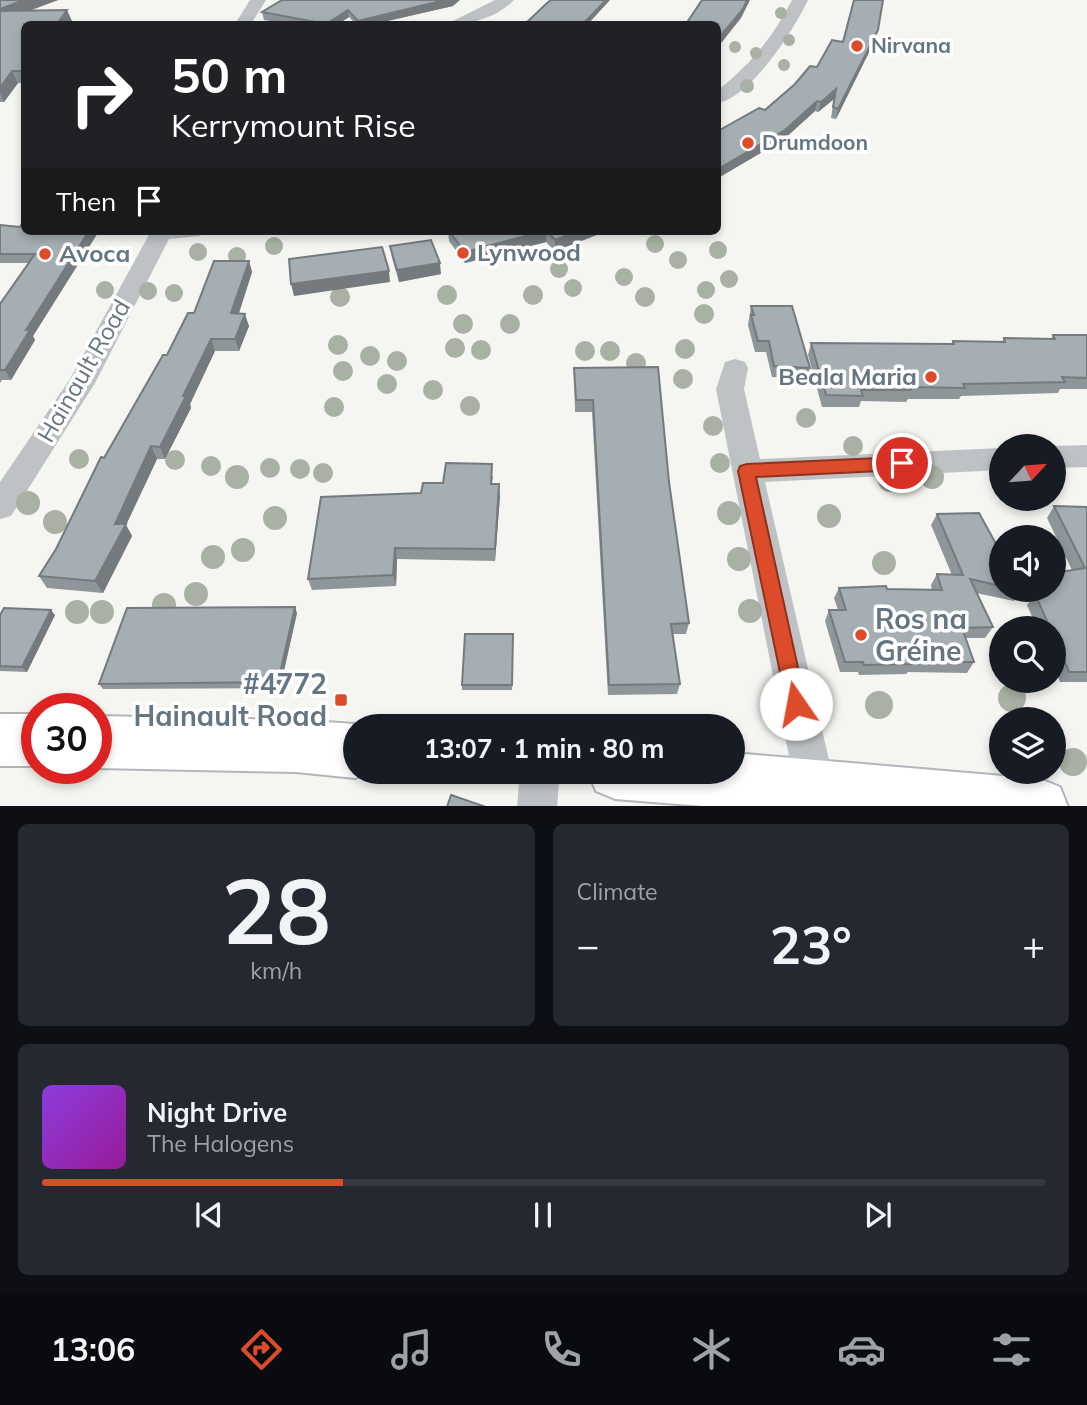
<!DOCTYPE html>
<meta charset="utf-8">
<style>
:root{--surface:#171b24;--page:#242831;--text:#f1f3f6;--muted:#9ea1a6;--line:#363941;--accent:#dd4c2a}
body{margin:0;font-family:Mulish,sans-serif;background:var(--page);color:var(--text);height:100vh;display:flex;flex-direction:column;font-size:26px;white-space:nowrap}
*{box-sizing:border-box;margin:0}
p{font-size:23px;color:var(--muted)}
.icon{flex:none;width:38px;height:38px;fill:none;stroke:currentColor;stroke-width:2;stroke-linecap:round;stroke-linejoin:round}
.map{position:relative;height:806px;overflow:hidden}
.sheet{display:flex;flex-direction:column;gap:18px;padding:18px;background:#0d0f14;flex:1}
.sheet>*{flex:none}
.top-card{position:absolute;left:21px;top:21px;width:700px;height:214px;border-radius:10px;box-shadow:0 4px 10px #0003;background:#202124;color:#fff;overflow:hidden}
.needle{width:46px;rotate:64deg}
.controls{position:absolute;left:989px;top:434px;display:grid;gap:14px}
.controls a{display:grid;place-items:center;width:77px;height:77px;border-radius:50%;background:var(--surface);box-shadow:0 4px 10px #0003;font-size:35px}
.speed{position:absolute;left:21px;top:693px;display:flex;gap:14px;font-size:35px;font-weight:700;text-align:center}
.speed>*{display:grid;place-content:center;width:91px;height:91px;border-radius:50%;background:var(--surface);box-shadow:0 4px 10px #0003;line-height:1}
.speed .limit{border:10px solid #d22;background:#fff;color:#111}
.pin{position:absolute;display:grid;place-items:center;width:60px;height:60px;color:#fff;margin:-30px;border:4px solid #fff;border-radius:50%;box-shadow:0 2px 7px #0007}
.me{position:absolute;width:77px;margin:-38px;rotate:348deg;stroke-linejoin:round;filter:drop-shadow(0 0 5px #0008)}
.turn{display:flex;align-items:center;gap:24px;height:147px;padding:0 35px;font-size:32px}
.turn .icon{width:91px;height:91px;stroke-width:2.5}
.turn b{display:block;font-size:49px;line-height:60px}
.then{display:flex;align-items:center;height:66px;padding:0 35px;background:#0003;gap:14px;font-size:26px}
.big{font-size:52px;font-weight:700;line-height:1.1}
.sheet .widget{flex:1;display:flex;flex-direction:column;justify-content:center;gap:10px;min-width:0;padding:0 24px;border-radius:10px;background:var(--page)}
.sheet .dial{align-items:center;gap:0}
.dial b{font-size:91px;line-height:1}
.song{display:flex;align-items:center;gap:21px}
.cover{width:84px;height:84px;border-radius:10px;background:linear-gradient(135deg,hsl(270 70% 55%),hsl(300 70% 35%))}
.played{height:7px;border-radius:4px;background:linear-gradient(90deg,var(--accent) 30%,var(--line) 30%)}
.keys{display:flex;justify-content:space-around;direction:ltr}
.heat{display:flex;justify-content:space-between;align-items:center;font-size:38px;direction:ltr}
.sheet .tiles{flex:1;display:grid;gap:18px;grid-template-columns:1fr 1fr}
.widget:last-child{grid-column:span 2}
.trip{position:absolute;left:343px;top:714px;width:402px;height:70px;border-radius:35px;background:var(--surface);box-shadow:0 4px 10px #0003;font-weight:700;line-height:70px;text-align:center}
.tabs{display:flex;height:112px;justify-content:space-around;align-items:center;background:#090b0e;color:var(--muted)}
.tabs .icon{width:49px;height:49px}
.tabs .on{color:var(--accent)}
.tabs b{font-size:32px;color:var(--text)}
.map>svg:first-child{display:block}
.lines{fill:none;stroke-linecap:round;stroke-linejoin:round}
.secondary-casing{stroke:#b0b6ba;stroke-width:4}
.minor{fill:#bec2c5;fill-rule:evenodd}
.secondary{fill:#fff;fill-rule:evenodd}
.tree{fill:#a8b1a4}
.wall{fill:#8e969a}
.shaded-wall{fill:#747a7d}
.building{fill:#a5aeb3;stroke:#747a7d;stroke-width:2}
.route{fill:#dd4c2a;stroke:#90311b;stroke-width:2}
.poi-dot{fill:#dd4c2a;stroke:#fff;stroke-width:2.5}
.labels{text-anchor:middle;stroke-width:7;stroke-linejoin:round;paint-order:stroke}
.far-poi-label{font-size:21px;font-weight:bold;fill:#657682;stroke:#fff;text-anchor:start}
.poi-label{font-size:24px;font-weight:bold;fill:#657682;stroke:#fff;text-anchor:start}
.street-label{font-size:24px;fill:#657682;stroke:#fff}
.near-poi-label{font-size:28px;font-weight:bold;fill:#657682;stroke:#fff;text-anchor:start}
</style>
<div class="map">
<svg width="1087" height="807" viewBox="0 0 1087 807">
<rect width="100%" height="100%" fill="#f5f5f2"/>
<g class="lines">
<defs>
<g id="secondary">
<rect x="0" y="714" width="37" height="52"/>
<polygon points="96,716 296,720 355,724 359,726 355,726 355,772 369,772 355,778 296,772 96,768"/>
<polygon points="733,753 1040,779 1060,787 1068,807 715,807 615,799 596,791 588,772 733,772"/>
</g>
</defs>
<!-- secondary casing -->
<use href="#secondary" class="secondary-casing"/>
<!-- minor -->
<g class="minor">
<polygon points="250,0 266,0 251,24 235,24"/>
<path d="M495,0H514C498,17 469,26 447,24Z"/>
<path d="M792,0H808C794,30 751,97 718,103V90C750,65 774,36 792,0Z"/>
<polygon points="151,231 203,231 200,236 169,239 95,383 11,516 0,519 0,482 70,379"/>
<polygon points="735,359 745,362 748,368 744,389 760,459 1001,448 1001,470 765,482 835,786 829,800 815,806 801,800 795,786 716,389 725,362"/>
<polygon points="1087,445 1087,467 1054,468 1053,446"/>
<polygon points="520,772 560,772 557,807 517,807"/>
</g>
<!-- secondary -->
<use href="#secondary" class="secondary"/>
</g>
<!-- trees -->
<g class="tree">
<circle cx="781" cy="13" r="6"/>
<circle cx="789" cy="40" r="6"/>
<circle cx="735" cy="47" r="6"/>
<circle cx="756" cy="53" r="6"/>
<circle cx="784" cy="65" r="6"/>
<circle cx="747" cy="86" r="7"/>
<circle cx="655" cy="244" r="9"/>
<circle cx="274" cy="246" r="9"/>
<circle cx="718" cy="250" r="9"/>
<circle cx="198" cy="252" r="9"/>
<circle cx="237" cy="256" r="9"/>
<circle cx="678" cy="260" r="9"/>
<circle cx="559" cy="269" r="9"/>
<circle cx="624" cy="277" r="9"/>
<circle cx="729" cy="279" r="9"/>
<circle cx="573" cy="288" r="9"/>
<circle cx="105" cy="290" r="9"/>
<circle cx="706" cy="290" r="9"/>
<circle cx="148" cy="291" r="9"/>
<circle cx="174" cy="293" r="9"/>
<circle cx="447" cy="295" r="10"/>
<circle cx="533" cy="295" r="10"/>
<circle cx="340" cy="297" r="10"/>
<circle cx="645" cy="297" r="10"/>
<circle cx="704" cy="314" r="10"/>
<circle cx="463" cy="324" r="10"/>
<circle cx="510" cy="324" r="10"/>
<circle cx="338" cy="345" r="10"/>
<circle cx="455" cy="348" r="10"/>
<circle cx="685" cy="349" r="10"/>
<circle cx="481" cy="350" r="10"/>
<circle cx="585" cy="351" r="10"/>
<circle cx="610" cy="351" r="10"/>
<circle cx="370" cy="356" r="10"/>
<circle cx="397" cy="361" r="10"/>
<circle cx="636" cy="363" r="10"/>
<circle cx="343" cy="371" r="10"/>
<circle cx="683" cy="379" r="10"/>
<circle cx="387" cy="384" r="10"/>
<circle cx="433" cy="390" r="10"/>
<circle cx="470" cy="406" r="10"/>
<circle cx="334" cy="407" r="10"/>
<circle cx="806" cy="418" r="10"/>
<circle cx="713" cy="426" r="10"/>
<circle cx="853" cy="446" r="10"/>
<circle cx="79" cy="459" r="10"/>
<circle cx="175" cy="460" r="10"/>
<circle cx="720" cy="463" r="10"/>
<circle cx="211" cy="466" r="10"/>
<circle cx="270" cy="468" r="10"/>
<circle cx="300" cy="469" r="10"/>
<circle cx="323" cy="473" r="10"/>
<circle cx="237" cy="477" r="12"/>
<circle cx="932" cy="477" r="12"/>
<circle cx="890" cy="480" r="12"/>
<circle cx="28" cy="503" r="12"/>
<circle cx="729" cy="513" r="12"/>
<circle cx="829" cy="516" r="12"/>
<circle cx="275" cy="518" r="12"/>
<circle cx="55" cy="522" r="12"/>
<circle cx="243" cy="550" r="12"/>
<circle cx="213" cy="557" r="12"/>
<circle cx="739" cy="559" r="12"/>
<circle cx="884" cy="563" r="12"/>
<circle cx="196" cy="594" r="12"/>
<circle cx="164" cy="605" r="12"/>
<circle cx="750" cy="611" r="12"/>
<circle cx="77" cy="612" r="12"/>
<circle cx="102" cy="612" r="12"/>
<circle cx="1012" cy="698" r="14"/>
<circle cx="879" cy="705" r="14"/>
<circle cx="1073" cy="762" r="14"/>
</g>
<!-- wall -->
<g class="wall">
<polygon points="0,0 58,0 30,10 72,21 69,24 24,24 24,83 18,83 4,102 0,102"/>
<polygon points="453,6 374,24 356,24 349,17 338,24 288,24 264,20 262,12"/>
<polygon points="878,30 875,40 836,119 831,118 834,99 818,112 815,111 783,140 718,178 718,131 765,110 817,67 843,42"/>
<polygon points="0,225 24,231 99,231 33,336 35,340 11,380 2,380 0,383 0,304 29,263 0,263"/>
<polygon points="448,231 607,231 555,251 546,242 465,263 449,241"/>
<polygon points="390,246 441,274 399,282 392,258"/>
<polygon points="249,261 252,272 239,313 249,326 239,351 215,351 190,404 191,408 165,459 157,459 126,525 132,536 103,593 47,588 39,576 56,549 104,458 194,313"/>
<polygon points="751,306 810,368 806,378 772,377 766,352 755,352 748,325"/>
<polygon points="1053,335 1087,335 1087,389 1060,389 1058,393 961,396 959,399 908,399 906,402 861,401 859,407 822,407 808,355 811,343 951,344 953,341 1002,342 1004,338 1051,339"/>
<polygon points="574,368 669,482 689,623 686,634 673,634 680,684 677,694 608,695 592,412 575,412"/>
<polygon points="493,476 492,484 500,496 495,561 397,559 396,586 312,590 308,579 421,493 443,483"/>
<polygon points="1054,506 1087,507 1087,682 1060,682 1054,666 1054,628 1037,628 1027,605 1038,590 1054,590 1072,570 1047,518"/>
<polygon points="937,514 1001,553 1001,590 1022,590 1014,601 976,593 993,627 985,638 966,638 974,662 967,673 908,672 906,674 859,675 858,672 840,672 825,621 829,610 838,610 834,598 839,588 932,590 931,585 937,574 952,575 931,525"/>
<polygon points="297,613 280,688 103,689 99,684"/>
<polygon points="0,615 55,615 27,672 0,671"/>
<polygon points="513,634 512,690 462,690 462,685"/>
</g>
<!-- shaded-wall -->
<g class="shaded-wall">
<polygon points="24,0 58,0 0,22 0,9"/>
<polygon points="445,0 460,0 453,6 374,24 358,24 358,21"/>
<polygon points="606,0 610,0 588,24 583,24"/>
<polygon points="747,0 750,0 741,18 722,42 718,46 718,37"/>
<polygon points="67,10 72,21 69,24 57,24"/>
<polygon points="348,10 349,17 338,24 326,24"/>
<polygon points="878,30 875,40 836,119 838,109"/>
<polygon points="12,71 18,83 4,102 0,93 0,88"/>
<polygon points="836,89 834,99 818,112 821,102"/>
<polygon points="817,101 815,111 783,140 718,178 718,169"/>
<polygon points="89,231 99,231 33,336 35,340 11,380 5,370 26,330"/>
<polygon points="544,231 546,231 546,242 465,263 465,252"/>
<polygon points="579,231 607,231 555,251 555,240"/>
<polygon points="249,261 252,272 235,325 231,313"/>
<polygon points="440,263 441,274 399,282 397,270"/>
<polygon points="389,271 390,282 294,296 291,284"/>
<polygon points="245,314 249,326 239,351 235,339"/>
<polygon points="211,339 215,351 190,404 191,408 165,459 160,447 183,396"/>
<polygon points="151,446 157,459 126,525 132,536 103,593 95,581 115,524"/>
<polygon points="499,484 500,496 495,561 495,549"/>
<polygon points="395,548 397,559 396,586 393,575"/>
<polygon points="295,607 297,613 280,688 278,682"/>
<polygon points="51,610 55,615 27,672 22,667"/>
</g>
<!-- building -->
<g class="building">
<polygon points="0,0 24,0 0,9"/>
<polygon points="282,0 445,0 358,21 348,10 326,24 262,12"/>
<polygon points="551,0 606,0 583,24 525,24 547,3"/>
<polygon points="702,0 747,0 743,9 723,33 718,37 718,24 686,24"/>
<polygon points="854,0 883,0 878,30 838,109 833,107 836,89 821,102 817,101 785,130 718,169 718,131 759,108 765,110 795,84 810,66 817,67 832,40 843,42"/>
<polygon points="67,10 57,24 24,24 24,68 23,71 12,71 0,88 0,11"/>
<polygon points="24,220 24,231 89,231 26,330 30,330 5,370 0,370 0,304 35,254 0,254 0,225 20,227"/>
<polygon points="449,231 544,231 465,252"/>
<polygon points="547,231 579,231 555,240"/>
<polygon points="431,240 440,263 397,270 390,246"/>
<polygon points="382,247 389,271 291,284 289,259"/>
<polygon points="214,261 249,261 231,313 245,314 235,339 211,339 183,396 186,396 160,447 151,446 115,524 126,524 95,581 39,576 56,549 101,457 104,458 163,355 167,355 188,313 194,313"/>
<polygon points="751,306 792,306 810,368 774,366 769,341 758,341 751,315 754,315"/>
<polygon points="1053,335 1087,335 1087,378 1062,377 1065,382 963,384 965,388 910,387 911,390 861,390 863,396 826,395 811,343 954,344 953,341 1005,342 1004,338 1055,339"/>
<polygon points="658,367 669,482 689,623 671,624 680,684 609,685 593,400 576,400 574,368"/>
<polygon points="446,463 492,464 491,484 499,484 495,549 395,548 393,575 308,579 321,497 421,493 423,483 443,483"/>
<polygon points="1054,506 1087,507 1087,672 1069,672 1054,636 1054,628 1050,628 1035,594 1038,590 1054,590 1054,573 1085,568"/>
<polygon points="979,513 1001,553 1001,586 970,579 993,627 962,628 974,662 912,662 913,664 864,665 863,662 845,662 829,610 846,610 839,588 886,586 887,589 942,590 937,574 963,575 937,514"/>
<polygon points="295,607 278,682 99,684 127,608"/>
<polygon points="4,608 51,610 22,667 0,666 0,615"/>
<polygon points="465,634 513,634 512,685 462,685"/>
<polygon points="451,795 486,807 447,807"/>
</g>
<!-- route -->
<polygon class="route" points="902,457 908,459 911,463 908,468 902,470 756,477 806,704 803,711 796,714 788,711 738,471 740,466 747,464"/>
<!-- markers -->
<g class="poi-dot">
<circle cx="857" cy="46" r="7"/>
<circle cx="748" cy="143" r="7"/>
<circle cx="463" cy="253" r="7"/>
<circle cx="45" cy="254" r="7"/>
<circle cx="931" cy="377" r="7"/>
<circle cx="861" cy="635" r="7"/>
<rect x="334" y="693" width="14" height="14" rx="3.5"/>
</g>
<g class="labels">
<!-- far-poi labels -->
<g class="far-poi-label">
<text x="871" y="53">Nirvana</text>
<text x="762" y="150">Drumdoon</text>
</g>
<!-- poi labels -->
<g class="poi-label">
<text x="477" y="261">Lynwood</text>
<text x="59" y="262">Avoca</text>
<text x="917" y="385" text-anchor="end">Beala Maria</text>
</g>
<!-- street labels -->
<g class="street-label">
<text transform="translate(84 371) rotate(-60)" y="8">Hainault Road</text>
</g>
<!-- near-poi labels -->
<g class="near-poi-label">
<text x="875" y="629">Ros na<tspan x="875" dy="32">Gréine</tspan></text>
<text x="327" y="694" text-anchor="end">#4772<tspan x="327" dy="32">Hainault Road</tspan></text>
</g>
</g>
</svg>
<div class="controls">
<a><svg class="needle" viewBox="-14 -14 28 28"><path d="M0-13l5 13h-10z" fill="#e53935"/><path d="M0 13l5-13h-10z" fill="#9ea1a6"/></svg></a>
<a><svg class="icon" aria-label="sound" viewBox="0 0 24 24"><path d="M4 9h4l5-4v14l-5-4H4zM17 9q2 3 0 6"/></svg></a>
<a><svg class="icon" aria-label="search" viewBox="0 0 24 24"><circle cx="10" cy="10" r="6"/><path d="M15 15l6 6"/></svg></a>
<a><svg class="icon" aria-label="layers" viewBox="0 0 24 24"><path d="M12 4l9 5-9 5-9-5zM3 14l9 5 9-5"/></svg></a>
</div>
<div class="speed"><div class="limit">30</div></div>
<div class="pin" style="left:902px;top:463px;background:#d93025"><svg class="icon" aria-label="arrive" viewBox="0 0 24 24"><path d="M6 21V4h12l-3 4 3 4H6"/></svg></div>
<svg class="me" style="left:796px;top:704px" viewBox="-20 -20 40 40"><circle r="19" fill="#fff"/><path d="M0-13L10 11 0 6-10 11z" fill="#dd4c2a"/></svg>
<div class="trip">13:07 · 1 min · 80 m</div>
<div class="top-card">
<div class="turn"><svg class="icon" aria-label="right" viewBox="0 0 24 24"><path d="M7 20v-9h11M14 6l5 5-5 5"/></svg><div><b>50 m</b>Kerrymount Rise</div></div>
<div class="then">Then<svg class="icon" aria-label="arrive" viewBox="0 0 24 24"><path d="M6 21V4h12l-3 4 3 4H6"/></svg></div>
</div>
</div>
<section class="sheet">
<div class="tiles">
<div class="widget dial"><b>28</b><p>km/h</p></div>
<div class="widget"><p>Climate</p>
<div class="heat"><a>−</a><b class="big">23°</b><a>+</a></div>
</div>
<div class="widget">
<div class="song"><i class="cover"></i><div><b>Night Drive</b><p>The Halogens</p></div></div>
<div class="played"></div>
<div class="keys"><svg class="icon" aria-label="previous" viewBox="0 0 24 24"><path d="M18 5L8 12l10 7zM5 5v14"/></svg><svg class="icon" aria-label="pause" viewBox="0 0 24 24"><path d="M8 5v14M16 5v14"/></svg><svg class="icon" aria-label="next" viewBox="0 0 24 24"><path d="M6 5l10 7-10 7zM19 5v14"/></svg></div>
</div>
</div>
</section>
<nav class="tabs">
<b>13:06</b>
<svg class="icon on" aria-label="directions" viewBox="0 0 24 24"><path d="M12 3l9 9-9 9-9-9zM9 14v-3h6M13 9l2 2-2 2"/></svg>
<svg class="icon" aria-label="music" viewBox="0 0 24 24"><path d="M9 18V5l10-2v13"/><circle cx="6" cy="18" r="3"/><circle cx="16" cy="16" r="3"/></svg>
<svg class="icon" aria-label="phone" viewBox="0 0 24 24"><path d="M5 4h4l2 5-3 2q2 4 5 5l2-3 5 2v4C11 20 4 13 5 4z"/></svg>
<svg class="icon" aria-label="climate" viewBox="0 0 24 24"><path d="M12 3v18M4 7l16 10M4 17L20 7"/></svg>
<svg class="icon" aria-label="car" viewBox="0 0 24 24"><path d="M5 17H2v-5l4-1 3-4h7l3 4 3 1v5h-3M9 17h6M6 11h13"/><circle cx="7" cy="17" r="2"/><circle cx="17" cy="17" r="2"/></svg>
<svg class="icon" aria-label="filters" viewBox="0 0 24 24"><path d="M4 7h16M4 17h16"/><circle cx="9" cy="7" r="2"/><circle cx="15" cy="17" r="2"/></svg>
</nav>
